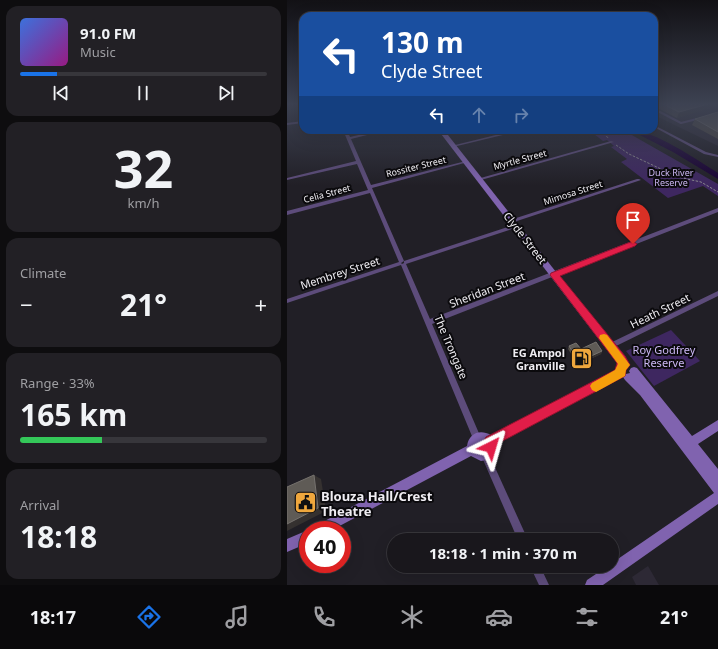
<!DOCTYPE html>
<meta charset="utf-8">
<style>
:root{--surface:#19171c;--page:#222025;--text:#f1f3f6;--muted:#9f9fa3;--line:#37363b;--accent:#1a73e8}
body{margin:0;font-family:"Noto Sans",sans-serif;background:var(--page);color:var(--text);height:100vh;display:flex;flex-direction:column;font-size:15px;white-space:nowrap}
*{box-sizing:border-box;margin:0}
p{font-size:13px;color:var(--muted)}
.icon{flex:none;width:22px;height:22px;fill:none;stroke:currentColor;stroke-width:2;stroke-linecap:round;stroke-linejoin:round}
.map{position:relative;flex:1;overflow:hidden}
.panel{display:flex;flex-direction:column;gap:6px;padding:6px;background:#0e0d0f;width:287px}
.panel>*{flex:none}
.hud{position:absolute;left:12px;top:12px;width:359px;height:122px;border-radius:12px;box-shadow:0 4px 16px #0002,0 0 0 1px var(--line);background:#1a4fa0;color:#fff;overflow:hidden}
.speed{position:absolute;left:12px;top:521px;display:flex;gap:8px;font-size:20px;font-weight:700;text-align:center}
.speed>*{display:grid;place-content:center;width:52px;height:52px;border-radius:50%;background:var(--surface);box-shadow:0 4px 16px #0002,0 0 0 1px var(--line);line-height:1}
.speed .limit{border:6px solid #d22;background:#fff;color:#111}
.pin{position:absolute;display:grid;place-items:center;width:34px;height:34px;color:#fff;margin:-41px -17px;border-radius:50% 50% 50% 0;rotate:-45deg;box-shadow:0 0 4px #0007}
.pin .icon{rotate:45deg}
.me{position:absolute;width:44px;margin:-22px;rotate:40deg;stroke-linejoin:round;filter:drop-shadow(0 0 3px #0008)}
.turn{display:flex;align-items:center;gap:14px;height:84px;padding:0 16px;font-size:18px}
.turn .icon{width:52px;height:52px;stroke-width:2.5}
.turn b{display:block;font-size:28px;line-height:34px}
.lanes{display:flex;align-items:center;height:38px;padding:0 16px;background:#0003;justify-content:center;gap:20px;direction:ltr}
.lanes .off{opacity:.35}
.big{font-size:30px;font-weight:700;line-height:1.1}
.panel .card{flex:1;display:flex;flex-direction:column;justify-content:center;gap:6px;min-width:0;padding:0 14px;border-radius:12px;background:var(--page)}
.panel .dial{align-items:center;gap:0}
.dial b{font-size:52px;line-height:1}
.song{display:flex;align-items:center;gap:12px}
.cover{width:48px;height:48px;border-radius:6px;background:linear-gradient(135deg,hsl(220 70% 55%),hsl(310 70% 35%))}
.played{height:4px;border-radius:2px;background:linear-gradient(90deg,var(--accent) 15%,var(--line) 15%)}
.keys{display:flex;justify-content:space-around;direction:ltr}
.heat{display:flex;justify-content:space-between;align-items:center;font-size:22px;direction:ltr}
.charge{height:6px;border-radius:3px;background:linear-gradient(90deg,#34c759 33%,var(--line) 0)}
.trip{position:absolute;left:100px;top:533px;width:232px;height:40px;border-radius:20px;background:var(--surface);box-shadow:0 4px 16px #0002,0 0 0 1px var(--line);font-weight:700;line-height:40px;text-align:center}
.tab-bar{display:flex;height:64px;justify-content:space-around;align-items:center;background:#0a090b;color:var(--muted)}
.tab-bar .icon{width:28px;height:28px}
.tab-bar .current{color:var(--accent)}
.tab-bar b{font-size:18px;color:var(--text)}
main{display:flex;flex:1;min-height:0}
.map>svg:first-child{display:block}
.built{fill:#2d2935}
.green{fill:#3e2760}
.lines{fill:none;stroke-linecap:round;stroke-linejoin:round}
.river{fill:#190233;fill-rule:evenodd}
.path{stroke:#8c8a90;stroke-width:1;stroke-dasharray:2.5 1.5;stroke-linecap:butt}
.lane{stroke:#5d4c7b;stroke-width:2}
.street{fill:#5d4c7b;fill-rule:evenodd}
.secondary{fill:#8063af;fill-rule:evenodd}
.wall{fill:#4e4943}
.shaded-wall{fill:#353130}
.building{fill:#5f5b56;stroke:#76726e}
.route{fill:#e11d48;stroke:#92132f}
.slow{fill:#f59e0b}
.labels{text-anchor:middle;stroke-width:4;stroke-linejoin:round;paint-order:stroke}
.far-street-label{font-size:9px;fill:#efedf2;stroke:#0b0a0d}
.far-park-label{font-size:9px;fill:#cbb7f3;stroke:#0b0a0d}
.street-label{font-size:11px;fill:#efedf2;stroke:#0b0a0d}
.park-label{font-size:11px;fill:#cbb7f3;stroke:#0b0a0d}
.poi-label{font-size:11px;font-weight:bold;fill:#efedf2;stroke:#0b0a0d;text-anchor:end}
.near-poi-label{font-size:13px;font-weight:bold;fill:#efedf2;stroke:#0b0a0d;text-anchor:start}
</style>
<main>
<section class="panel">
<div class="card">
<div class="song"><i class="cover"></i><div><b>91.0 FM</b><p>Music</p></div></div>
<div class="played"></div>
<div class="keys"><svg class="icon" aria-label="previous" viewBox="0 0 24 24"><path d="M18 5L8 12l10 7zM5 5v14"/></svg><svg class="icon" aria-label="pause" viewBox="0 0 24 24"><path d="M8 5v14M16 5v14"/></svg><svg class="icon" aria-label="next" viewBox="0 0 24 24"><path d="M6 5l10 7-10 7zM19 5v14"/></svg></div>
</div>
<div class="card dial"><b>32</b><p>km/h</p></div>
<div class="card"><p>Climate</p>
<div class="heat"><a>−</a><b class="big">21°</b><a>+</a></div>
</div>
<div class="card"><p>Range · 33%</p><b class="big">165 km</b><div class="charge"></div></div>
<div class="card"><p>Arrival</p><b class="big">18:18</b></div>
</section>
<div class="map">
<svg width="431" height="585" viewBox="0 0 431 585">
<rect width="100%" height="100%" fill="#211f26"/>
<!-- built -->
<g class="built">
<polygon points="367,104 431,104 431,146 367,115"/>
<polygon points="361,566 372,585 349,585 345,577"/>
</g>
<!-- green -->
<g class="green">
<polygon points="302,130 336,130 431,184 431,196 416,186 381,198 334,162 340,159 324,147 327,146 320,140 316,141"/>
<polygon points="384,330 413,361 367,386 339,351"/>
</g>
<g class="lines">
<!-- river -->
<path class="river" d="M343,130C367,130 410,160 431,173V179L386,152Z"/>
<!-- path -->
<g class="path">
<polyline points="314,130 322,139"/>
<polyline points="329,145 342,154 391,177 414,182 431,192"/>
</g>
<!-- lane -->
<polyline class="lane" points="367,109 394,123 410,119"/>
<!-- street -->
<g class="street">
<polygon points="16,121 16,123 0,125 0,123"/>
<polygon points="367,125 419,152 431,155 431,157 417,154 367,127"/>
<polygon points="56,130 60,130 63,137 93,130 100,130 64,139 84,185 179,161 181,162 85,188 117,261 114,263 115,264 117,263 117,261 227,225 231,225 232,226 231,227 119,264 143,319 431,208 431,212 145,324 194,438 193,441 190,442 187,441 114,265 0,303 0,299 112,262 83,193 0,215 0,211 81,190 70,164 0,180 0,178 69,161"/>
<polygon points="229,130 236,130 166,147 164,146"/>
<polygon points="324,141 327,142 194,180 192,180 190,179"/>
<polygon points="350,179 352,179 354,180 227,222 225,223 222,221 223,220"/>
<polygon points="431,291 431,296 325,348 323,349 321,348 320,346 321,344"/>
<polygon points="198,451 201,452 241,540 231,540 194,455 195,452"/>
<polygon points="243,566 253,566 262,585 252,585"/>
</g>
<!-- secondary -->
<g class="secondary">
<polygon points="151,130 157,130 340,362 342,365 340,368 337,369 334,368"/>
<path d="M347,367L350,368L405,436L431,420V431L411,444L431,469V504L316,585H298L300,580L321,566H325V563L427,493L353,395L338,380L336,377L209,443C210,454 204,460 194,461L184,456L45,530H26L28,526L180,446C182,433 193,429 204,435L331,370L334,369L337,370L339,374L343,373L342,371L344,368ZM193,442H197L199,444V448L197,450H193L191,448V444Z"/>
<polygon points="21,530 21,543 0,552 0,539"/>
</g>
</g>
<!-- wall -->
<g class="wall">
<polygon points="367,104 431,104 390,118 367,106"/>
<polygon points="431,112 431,139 405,125 408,119"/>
<polygon points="282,346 294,349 315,351 314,354 301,360 300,362 292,366 281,349"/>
</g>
<!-- shaded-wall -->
<g class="shaded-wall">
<polygon points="421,104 431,104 431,106 390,118 392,112"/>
<polygon points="315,351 314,354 299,361 300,358"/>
<polygon points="301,360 300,362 292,366 293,364"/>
<polygon points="27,475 34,479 39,511 0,531 0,524"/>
</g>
<!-- building -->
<g class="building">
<polygon points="376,104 421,104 392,112"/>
<polygon points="431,112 431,132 408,119"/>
<polygon points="309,342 315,351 300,358 301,360 293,364 282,346 289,343 294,349"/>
<polygon points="27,475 31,508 0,524 0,487"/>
</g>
<!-- sky -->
<linearGradient id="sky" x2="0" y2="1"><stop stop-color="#121115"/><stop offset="0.56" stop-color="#3d4252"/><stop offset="1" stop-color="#3d4252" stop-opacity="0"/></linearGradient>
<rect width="431" height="186" fill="url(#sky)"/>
<!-- route -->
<polygon class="route" points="346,241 350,244 348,246 273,276 338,356 343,365 339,370 338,376 210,444 208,452 204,454 200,452 197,441 199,437 328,370 330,363 263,275 264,273"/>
<!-- slow -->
<polygon class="slow" points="317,334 320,335 343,365 339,370 338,376 309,392 305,390 303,386 305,383 328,370 331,364 312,338 313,335"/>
<!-- icons -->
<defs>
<symbol id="fuel-square" viewBox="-11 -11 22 22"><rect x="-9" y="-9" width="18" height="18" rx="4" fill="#efa73d" stroke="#0b0a0d"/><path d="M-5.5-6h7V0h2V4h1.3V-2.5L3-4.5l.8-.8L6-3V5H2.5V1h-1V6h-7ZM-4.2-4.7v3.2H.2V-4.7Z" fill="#111"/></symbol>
<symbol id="civic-square" viewBox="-11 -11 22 22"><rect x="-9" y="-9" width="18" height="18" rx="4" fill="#efa73d" stroke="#0b0a0d"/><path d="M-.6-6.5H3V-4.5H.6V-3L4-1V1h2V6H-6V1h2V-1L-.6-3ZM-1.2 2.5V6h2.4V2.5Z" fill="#111"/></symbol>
</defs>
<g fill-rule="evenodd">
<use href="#fuel-square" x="282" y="346" width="25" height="25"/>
<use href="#civic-square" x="6" y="490" width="25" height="25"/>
</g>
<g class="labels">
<!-- far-street labels -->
<g class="far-street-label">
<text transform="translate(233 160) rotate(-15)" y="3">Myrtle Street</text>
<text transform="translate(129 167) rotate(-14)" y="3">Rossiter Street</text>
<text transform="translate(286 193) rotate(-18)" y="3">Mimosa Street</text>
<text transform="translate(40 194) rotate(-15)" y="3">Celia Street</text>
</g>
<!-- far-park labels -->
<g class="far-park-label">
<text x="384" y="176">Duck River<tspan x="384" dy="10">Reserve</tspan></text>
</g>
<!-- street labels -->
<g class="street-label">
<text transform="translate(238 238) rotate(52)" y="4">Clyde Street</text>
<text transform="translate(53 273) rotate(-18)" y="4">Membrey Street</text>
<text transform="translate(200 290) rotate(-21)" y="4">Sheridan Street</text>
<text transform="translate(373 311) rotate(-26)" y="4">Heath Street</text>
<text transform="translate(164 347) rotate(67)" y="4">The Trongate</text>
</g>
<!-- park labels -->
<g class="park-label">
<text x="377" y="354">Roy Godfrey<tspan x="377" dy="13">Reserve</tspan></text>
</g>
<!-- poi labels -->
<g class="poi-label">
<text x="278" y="357">EG Ampol<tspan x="278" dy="13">Granville</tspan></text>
</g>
<!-- near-poi labels -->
<g class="near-poi-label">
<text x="34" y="501">Blouza Hall/Crest<tspan x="34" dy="15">Theatre</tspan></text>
</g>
</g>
</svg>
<div class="speed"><div class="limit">40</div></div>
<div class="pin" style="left:346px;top:244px;background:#d93025"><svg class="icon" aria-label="arrive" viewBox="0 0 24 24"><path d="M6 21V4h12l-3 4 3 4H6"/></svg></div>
<svg class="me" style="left:204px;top:447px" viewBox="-20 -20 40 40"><path d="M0-17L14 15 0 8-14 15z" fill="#e11d48" stroke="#fff" stroke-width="4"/></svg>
<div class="trip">18:18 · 1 min · 370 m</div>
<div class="hud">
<div class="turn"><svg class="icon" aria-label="left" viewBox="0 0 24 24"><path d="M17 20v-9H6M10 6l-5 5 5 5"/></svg><div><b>130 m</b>Clyde Street</div></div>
<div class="lanes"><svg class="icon" aria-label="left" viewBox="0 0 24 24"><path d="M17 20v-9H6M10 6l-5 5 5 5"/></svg><svg class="icon off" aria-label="ahead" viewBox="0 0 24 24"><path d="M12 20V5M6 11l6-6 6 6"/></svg><svg class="icon off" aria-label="right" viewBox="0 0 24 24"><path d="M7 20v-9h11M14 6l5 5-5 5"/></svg></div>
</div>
</div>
</main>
<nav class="tab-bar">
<b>18:17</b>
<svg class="icon current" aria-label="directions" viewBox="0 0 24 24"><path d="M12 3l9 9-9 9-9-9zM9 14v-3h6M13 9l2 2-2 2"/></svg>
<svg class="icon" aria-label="music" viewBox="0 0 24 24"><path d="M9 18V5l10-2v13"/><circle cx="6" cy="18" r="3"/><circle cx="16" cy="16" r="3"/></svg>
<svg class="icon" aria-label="phone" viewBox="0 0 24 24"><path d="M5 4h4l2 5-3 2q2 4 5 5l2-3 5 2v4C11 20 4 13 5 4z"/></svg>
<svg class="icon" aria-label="climate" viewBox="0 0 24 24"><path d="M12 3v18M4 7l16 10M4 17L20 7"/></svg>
<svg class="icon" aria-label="car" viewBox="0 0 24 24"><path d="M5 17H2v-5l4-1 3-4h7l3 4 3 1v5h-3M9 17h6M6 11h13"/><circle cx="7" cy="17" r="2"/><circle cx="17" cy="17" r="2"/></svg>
<svg class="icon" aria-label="filters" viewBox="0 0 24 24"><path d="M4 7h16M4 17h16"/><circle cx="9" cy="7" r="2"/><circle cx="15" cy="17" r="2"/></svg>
<b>21°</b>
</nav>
